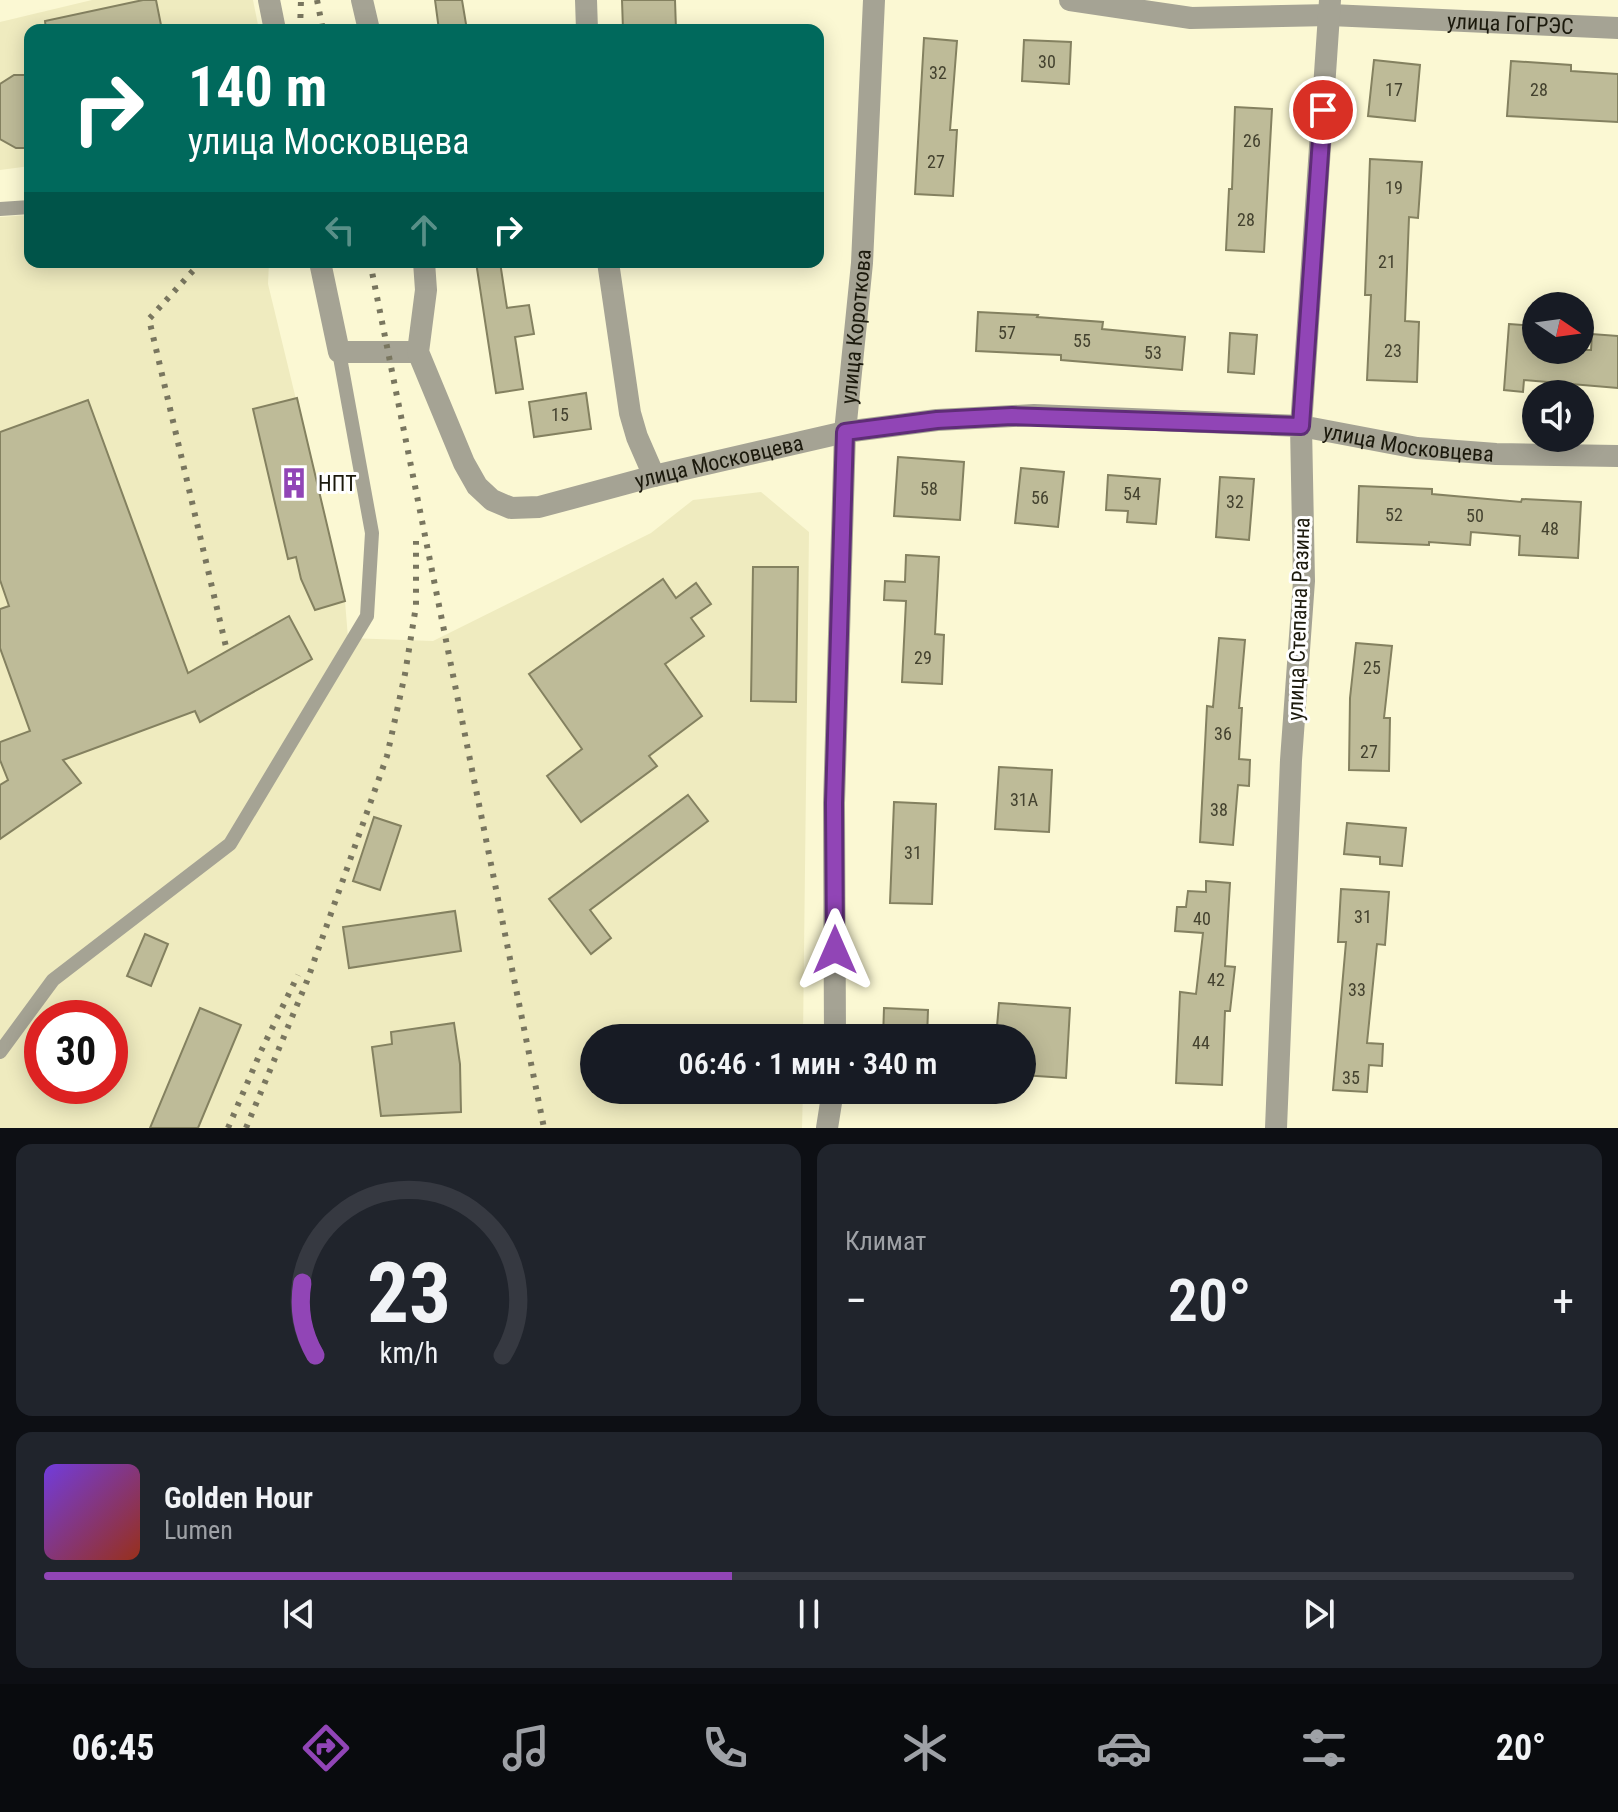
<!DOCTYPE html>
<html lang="ru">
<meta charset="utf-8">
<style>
:root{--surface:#171b24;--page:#20242c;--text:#f1f3f6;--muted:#9ea1a6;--line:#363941;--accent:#9145b6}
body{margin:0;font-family:"Roboto Condensed",sans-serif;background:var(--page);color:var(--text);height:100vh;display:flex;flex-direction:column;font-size:30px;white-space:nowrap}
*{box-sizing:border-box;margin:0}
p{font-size:26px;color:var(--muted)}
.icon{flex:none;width:44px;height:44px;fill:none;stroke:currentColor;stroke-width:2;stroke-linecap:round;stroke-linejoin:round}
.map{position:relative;height:1128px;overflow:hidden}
.sheet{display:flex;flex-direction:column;gap:16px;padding:16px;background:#0d0f14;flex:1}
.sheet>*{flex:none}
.top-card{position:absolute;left:24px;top:24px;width:800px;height:244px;border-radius:16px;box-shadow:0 4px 20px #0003;background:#00695c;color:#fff;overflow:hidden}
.needle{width:52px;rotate:103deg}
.fabs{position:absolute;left:1522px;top:292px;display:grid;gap:16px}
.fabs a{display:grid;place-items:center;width:72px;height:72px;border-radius:50%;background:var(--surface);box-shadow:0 4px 20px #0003;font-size:40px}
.speed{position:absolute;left:24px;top:1000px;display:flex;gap:16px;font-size:40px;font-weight:700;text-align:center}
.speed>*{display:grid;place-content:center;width:104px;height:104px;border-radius:50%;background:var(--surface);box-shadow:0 4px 20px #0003;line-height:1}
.speed .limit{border:12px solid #d22;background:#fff;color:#111}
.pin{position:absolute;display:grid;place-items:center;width:68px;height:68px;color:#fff;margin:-34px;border:4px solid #fff;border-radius:50%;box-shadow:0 2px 8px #0007}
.me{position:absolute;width:88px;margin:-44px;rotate:0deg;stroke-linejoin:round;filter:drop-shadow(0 0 6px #0008)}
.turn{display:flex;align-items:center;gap:28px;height:168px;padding:0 32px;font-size:36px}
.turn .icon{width:104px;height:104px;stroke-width:2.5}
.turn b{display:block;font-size:56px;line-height:68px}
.lanes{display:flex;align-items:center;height:76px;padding:0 32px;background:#0003;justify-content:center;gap:40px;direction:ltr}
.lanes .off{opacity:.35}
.big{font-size:60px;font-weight:600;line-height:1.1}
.sheet .widget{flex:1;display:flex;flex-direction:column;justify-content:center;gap:12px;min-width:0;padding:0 28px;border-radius:16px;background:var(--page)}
.sheet .dial{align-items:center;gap:0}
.dial svg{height:208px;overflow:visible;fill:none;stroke:var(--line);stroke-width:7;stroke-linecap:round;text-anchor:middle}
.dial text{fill:var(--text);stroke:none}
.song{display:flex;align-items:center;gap:24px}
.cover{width:96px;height:96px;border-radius:12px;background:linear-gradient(135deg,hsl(260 70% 55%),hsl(10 70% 35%))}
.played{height:8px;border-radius:4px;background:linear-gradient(90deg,var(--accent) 45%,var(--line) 45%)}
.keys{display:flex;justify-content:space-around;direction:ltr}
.heat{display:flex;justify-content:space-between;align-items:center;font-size:44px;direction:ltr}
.sheet .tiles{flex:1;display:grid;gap:16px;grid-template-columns:1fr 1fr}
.widget:last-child{grid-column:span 2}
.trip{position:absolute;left:580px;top:1024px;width:456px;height:80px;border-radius:40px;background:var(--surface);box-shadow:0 4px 20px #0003;font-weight:600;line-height:80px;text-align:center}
.tab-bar{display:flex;height:128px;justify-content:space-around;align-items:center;background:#090b0e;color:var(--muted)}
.tab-bar .icon{width:56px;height:56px}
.tab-bar .on{color:var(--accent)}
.tab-bar b{font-size:36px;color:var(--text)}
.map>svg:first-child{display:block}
.built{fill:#efebbf;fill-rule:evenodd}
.building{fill:#bebb98;stroke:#848160;stroke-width:2}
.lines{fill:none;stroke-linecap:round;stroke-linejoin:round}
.service{stroke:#a5a394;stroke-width:14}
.minor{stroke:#a5a394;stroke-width:22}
.tertiary{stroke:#a5a394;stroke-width:22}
.rail{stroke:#79765f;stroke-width:6;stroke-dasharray:4 8;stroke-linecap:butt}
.route-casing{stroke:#5e2d76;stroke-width:20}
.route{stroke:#9145b6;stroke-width:14}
.labels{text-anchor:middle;stroke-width:6;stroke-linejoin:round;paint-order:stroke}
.number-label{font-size:18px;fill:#44422f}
.street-label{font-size:22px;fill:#1b190c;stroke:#fff}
.poi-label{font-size:22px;fill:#1b190c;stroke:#fff;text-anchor:start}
</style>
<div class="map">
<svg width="1618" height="1128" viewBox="0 0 1618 1128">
<rect width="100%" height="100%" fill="#fbf8d3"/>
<!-- built -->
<g class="built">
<polygon points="92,0 253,0 259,30 30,30 30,166 0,170 0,22"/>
<path d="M30,215V262H269L268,284L345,601L348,638L433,641L651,533L693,500L761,492L809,532L803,1038H594V1090H803L802,1128H0V217ZM42,1018H110V1086H42Z"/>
</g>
<!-- building -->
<g class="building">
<polygon points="143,0 156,0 162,30 46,30 45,21"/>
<polygon points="435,0 462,0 467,30 439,30"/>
<polygon points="622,0 675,0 676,30 623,30"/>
<polygon points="924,38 957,41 950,130 957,130 953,196 915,194"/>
<polygon points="1024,40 1071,42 1069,84 1022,81"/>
<polygon points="1374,60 1420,65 1415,121 1368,116"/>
<polygon points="1511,61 1571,65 1571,71 1618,74 1618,122 1507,116"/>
<polygon points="14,75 30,75 30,148 16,148 0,139 0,84"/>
<polygon points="1235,107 1272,109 1264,252 1226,250 1229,189 1232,189"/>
<polygon points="1370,159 1422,162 1418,218 1409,217 1405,321 1419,322 1417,382 1367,380 1371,295 1365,295"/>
<polygon points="476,262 500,262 507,308 529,305 534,334 515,337 523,389 496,393"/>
<polygon points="978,312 1038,315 1037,317 1103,322 1102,329 1185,337 1182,370 1061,360 1061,355 976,351"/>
<polygon points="1509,324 1534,326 1533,341 1536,341 1536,350 1591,350 1592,334 1618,336 1618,388 1524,380 1523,392 1504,390"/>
<polygon points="1230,333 1257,335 1254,374 1228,372"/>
<polygon points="586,393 591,429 534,437 529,402"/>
<polygon points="297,398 345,601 315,610 301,579 296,557 288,559 253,409"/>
<polygon points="88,400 188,673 289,616 312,659 200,722 195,711 63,760 81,783 0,839 0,785 8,780 0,760 0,742 30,731 0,648 0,609 9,606 0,580 0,432"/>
<polygon points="898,457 964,462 960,520 894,516"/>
<polygon points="1021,468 1064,472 1058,527 1015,523"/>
<polygon points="1108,475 1160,479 1156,524 1127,522 1128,511 1106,510"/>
<polygon points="1220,477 1254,479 1249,540 1216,537"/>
<polygon points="1359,486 1432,489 1432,494 1521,502 1522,499 1581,502 1578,558 1519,555 1520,536 1471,532 1470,545 1429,542 1429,545 1357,542"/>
<polygon points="906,555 939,557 935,634 944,635 942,684 902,682 906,601 884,600 885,581 905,582"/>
<polygon points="753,567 798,567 796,702 751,701"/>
<polygon points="663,579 676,598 696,583 711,604 691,618 704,636 665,664 702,716 649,756 657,766 581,822 547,776 582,749 529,674"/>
<polygon points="1219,638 1245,640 1239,708 1242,708 1239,759 1250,760 1249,786 1238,785 1233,845 1200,842 1207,706 1213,707"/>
<polygon points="1356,643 1392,646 1384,718 1390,718 1389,771 1349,770 1350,698"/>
<polygon points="999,767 1052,770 1049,832 995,829"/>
<polygon points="688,795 708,821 590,910 611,938 591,954 549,899"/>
<polygon points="894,802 936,804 932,904 890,903"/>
<polygon points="374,817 401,826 380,890 353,881"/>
<polygon points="1347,823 1406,828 1402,866 1380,864 1380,857 1344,854"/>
<polygon points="1206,881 1230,883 1225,966 1235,967 1230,1011 1225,1011 1222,1085 1176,1083 1180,992 1196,994 1203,933 1175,931 1177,907 1186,907 1188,891 1206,892"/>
<polygon points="1341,889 1389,892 1385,945 1377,944 1367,1043 1383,1044 1382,1066 1369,1065 1367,1092 1333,1090 1346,942 1338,942"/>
<polygon points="455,911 461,951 349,968 343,927"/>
<polygon points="145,934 168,944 151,986 127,976"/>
<polygon points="999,1003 1070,1008 1066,1078 1022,1075 1022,1038 996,1038"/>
<polygon points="200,1008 241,1025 198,1128 150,1128"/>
<polygon points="884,1008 928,1010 927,1038 883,1038"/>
<polygon points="454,1023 460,1064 461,1112 381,1116 372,1047 392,1044 391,1032"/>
</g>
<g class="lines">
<!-- service -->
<g class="service">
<polyline points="0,209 30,207"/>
<polyline points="0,1052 53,980 230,844 367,616 372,533 339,352"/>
</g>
<!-- minor -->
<g class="minor">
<polyline points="269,0 275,30"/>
<polyline points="362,0 369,30"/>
<polyline points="586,0 587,30"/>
<path id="s1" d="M1070,0L1191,18L1330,15L1618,28"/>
<polyline points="320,262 339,352 418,352"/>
<path id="s2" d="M424,262L426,290L418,352L464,463L477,486L492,500L511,508L539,507L654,476L845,432L937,420L1034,415L1301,426L1304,581L1291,760L1276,1128"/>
<polyline points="608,262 630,413 637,437 654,476"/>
<path id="s3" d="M835,1038L834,803L845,432L862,263L874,0"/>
<polyline points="827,1128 833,1090"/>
</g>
<!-- tertiary -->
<path class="tertiary" id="s4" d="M1330,0L1301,426L1417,448L1496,454L1618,456"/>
<!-- rail -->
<g class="rail">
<polyline points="317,0 323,30"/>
<polyline points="300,30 301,0"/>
<polyline points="201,262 149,319 227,651"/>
<polyline points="370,262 544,1128"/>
<polyline points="228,1128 261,1051 298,975"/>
<polyline points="246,1128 307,981 387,756 405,674 416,606 416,541"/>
</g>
</g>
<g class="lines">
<defs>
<polyline id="route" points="835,950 834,803 845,432 937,420 1012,416 1301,426 1323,110"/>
</defs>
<!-- route casing -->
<use href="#route" class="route-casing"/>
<!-- route -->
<use href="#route" class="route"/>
</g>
<!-- icons -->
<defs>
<symbol id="building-bare" viewBox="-9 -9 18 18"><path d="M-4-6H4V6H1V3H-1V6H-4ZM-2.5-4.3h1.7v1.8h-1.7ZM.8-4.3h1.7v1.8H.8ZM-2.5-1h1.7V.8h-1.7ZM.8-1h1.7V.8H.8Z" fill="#9145b6" stroke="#fff" stroke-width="2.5" paint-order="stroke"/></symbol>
</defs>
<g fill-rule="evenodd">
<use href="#building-bare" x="272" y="461" width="44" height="44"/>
</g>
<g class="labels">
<!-- number labels -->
<g class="number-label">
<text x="1047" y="68">30</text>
<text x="938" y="79">32</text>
<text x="1394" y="96">17</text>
<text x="1539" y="96">28</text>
<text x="1252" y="147">26</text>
<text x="936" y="168">27</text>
<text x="1394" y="194">19</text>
<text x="1246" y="226">28</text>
<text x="1387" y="268">21</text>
<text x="1007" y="339">57</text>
<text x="1082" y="347">55</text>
<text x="1393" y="357">23</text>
<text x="1153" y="359">53</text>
<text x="560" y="421">15</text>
<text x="929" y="495">58</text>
<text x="1132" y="500">54</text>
<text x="1040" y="504">56</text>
<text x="1235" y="508">32</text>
<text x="1394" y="521">52</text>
<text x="1475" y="522">50</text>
<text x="1550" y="535">48</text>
<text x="923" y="664">29</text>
<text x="1372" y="674">25</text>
<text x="1223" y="740">36</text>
<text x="1369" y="758">27</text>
<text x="1024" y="806">31А</text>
<text x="1219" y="816">38</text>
<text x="913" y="859">31</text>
<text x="1363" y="923">31</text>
<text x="1202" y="925">40</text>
<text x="1216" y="986">42</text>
<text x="1357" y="996">33</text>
<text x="1201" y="1049">44</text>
<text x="1351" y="1084">35</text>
</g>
<!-- street labels -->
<g class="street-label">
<text dy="8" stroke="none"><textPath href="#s1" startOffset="442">улица ГоГРЭС</textPath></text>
<text dy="8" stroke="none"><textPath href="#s3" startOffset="712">улица Короткова</textPath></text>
<text dy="8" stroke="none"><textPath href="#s4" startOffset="536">улица Московцева</textPath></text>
<text dy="8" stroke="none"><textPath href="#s2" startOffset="492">улица Московцева</textPath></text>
<text transform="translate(1298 619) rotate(-88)" y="8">улица Степана Разина</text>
</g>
<!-- poi labels -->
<g class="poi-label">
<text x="318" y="491">НПТ</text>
</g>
</g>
</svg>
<div class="fabs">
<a><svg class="needle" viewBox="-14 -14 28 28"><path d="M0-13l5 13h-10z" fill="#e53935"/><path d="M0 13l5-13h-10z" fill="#9ea1a6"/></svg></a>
<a><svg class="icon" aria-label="sound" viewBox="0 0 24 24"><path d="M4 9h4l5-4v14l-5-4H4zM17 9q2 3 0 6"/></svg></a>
</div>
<div class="speed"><div class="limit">30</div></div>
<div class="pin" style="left:1323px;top:110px;background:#d93025"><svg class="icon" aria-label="arrive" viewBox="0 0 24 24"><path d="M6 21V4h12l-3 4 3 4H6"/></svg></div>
<svg class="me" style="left:835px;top:950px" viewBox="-20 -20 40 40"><path d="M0-17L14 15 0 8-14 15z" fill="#9145b6" stroke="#fff" stroke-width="4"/></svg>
<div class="trip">06:46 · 1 мин · 340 m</div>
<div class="top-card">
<div class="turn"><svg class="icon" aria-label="right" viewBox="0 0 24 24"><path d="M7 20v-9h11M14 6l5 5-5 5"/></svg><div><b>140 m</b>улица Московцева</div></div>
<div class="lanes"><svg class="icon off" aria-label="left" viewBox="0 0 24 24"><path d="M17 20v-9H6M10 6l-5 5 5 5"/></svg><svg class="icon off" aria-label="ahead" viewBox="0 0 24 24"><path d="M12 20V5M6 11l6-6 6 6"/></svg><svg class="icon" aria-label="right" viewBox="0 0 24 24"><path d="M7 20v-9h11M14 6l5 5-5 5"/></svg></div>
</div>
</div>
<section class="sheet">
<div class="tiles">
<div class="widget dial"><svg viewBox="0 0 100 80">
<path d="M14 69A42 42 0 1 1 86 69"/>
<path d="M14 69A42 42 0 0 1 9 41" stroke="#9145b6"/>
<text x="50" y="56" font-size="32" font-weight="700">23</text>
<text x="50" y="72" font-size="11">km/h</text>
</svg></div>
<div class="widget"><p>Климат</p>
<div class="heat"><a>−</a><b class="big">20°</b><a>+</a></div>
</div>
<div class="widget">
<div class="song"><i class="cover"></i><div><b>Golden Hour</b><p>Lumen</p></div></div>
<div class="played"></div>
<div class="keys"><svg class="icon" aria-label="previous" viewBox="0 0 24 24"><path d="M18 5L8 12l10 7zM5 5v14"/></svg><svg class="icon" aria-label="pause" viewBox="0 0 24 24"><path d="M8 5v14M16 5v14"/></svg><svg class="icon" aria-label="next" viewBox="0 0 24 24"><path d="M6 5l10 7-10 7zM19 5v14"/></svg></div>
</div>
</div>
</section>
<nav class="tab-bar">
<b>06:45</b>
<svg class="icon on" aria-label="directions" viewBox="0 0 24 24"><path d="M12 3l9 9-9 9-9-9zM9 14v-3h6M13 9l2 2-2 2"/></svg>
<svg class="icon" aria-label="music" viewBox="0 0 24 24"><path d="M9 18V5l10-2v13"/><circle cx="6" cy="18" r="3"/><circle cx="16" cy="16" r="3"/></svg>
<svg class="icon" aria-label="phone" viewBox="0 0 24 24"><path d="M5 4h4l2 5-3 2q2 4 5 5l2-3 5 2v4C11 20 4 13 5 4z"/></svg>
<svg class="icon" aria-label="climate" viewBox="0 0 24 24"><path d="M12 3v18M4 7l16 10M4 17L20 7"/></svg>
<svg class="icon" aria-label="car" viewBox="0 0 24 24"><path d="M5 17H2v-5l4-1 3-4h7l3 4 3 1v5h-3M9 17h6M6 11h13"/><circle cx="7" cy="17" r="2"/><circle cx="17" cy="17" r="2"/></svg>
<svg class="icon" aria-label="filters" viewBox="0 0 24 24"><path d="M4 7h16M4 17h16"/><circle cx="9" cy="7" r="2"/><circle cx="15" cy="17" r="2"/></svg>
<b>20°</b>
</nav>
